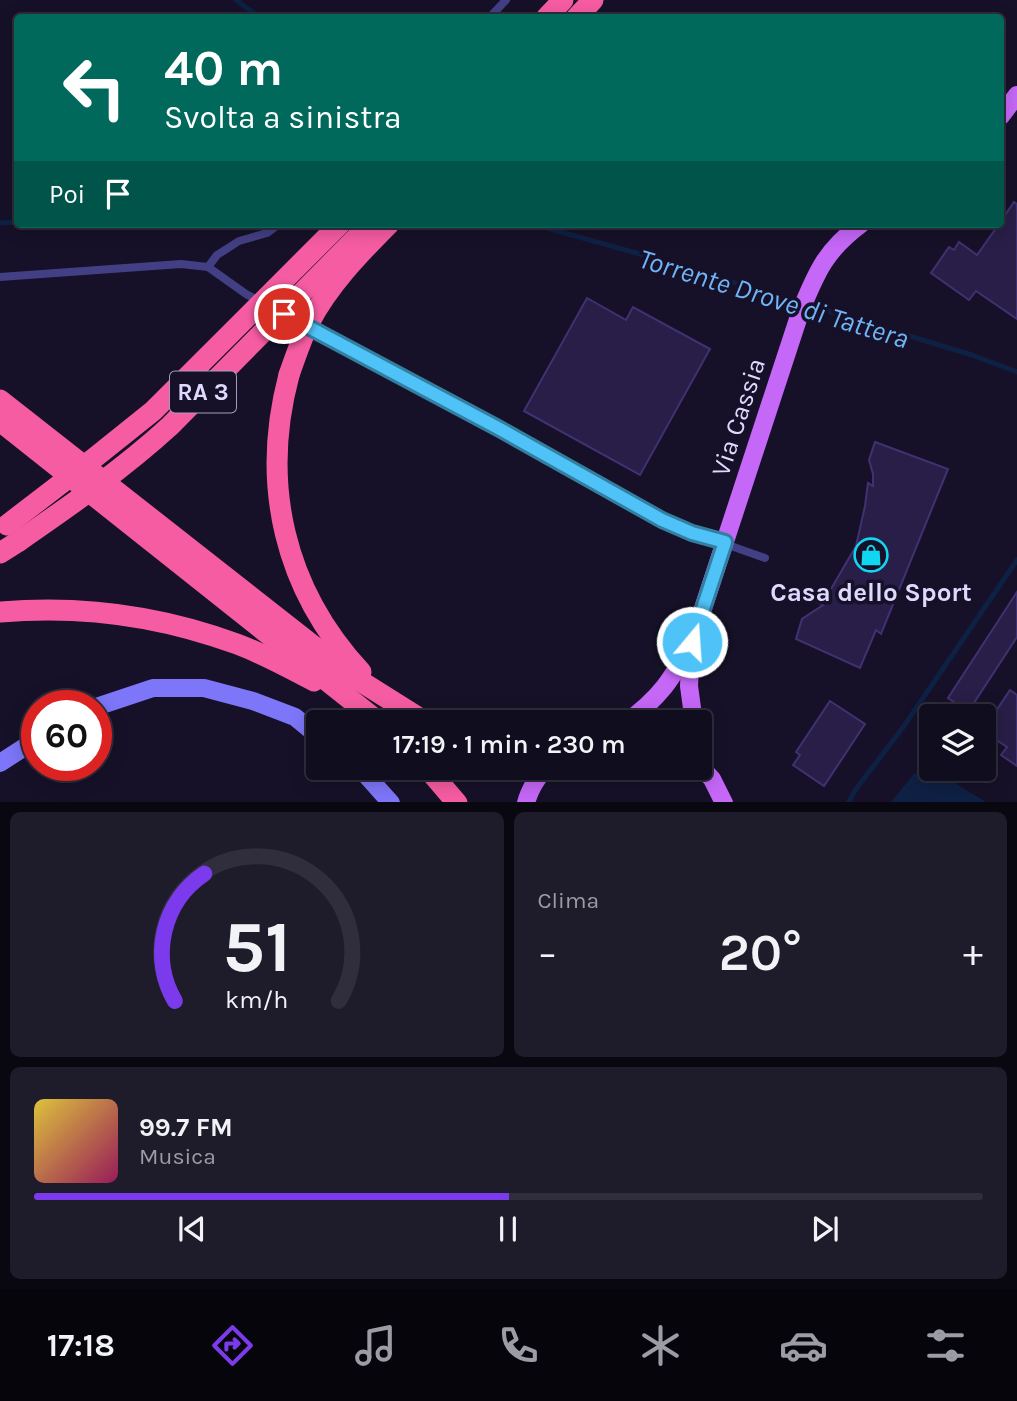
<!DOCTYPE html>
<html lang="it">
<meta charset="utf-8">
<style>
:root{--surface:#100d1e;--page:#1e1b2b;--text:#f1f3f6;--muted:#9c9ca4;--line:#302d3c;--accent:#7c3aed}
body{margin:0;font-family:Karla,sans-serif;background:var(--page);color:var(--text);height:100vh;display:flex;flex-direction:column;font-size:26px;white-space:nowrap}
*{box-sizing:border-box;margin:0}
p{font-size:23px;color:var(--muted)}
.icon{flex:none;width:38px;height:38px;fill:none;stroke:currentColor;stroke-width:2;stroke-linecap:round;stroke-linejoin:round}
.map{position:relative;height:802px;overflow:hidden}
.panel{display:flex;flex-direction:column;gap:10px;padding:10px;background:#090710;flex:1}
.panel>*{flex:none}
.guide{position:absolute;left:14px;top:14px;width:990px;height:214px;border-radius:7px;box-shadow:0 4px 18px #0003,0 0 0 2px var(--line);background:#00695c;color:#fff;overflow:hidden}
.fabs{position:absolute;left:919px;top:704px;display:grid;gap:14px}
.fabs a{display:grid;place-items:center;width:77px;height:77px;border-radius:7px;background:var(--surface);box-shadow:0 4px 18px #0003,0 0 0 2px var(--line);font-size:35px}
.speed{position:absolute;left:21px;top:690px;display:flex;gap:14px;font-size:35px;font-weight:700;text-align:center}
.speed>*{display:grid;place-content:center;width:91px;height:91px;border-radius:50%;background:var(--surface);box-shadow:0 4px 18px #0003,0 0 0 2px var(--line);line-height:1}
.speed .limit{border:10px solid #d22;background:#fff;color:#111}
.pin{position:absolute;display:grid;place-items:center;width:60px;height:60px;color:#fff;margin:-30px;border:4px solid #fff;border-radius:50%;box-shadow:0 2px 7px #0007}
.me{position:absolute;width:77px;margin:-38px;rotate:18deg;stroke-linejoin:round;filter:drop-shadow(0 0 5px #0008)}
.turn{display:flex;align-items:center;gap:24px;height:147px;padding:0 35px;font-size:32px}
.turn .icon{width:91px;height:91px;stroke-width:2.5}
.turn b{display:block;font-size:49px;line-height:60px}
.then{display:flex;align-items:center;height:66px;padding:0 35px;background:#0003;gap:14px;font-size:26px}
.big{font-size:52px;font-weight:600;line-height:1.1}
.panel .tile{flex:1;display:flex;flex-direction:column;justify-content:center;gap:10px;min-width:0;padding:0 24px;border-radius:10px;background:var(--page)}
.panel .dial{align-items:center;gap:0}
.dial svg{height:182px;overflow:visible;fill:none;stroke:var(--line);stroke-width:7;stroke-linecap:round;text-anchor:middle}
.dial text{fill:var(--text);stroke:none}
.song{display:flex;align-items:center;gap:21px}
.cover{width:84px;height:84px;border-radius:10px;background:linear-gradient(135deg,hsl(50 70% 55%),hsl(330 70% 35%))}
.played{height:7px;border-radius:4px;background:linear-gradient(90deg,var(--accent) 50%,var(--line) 50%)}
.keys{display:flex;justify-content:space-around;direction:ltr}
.heat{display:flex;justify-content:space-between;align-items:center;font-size:38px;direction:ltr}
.panel .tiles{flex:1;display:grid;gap:10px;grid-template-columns:1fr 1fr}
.tile:last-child{grid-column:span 2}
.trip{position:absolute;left:306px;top:710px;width:406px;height:70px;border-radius:7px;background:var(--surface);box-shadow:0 4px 18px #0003,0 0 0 2px var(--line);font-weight:600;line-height:70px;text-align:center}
.tab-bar{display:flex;height:112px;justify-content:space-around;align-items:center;background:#06050c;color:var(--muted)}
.tab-bar .icon{width:49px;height:49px}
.tab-bar .active{color:var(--accent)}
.tab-bar b{font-size:32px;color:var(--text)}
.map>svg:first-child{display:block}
.water{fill:#0e2044}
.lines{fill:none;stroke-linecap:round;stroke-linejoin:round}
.stream{stroke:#0e2044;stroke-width:5}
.building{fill:#281e47;stroke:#403272;stroke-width:2}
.lane{stroke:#433f84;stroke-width:8}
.secondary{stroke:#7d76f8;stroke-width:18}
.primary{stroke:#c567f7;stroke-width:18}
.highway{stroke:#f65ca2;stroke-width:21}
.highway-bridge{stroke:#f65ca2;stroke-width:21}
.route-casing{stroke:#337fa1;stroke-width:18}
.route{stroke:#4fc3f7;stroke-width:12}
.labels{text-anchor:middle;stroke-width:7;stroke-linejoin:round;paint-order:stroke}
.shield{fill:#161128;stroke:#a39ebd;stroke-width:2}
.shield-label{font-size:24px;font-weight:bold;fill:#dfdafd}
.street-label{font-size:26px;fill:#dfdafd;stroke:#161128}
.poi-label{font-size:26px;font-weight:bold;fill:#dfdafd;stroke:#161128}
.water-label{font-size:28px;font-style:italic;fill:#6eb4f7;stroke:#161128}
</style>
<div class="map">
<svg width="1017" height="803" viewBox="0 0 1017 803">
<rect width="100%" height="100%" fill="#161128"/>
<!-- water -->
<polygon class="water" points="926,770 937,772 986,802 891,802 914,774"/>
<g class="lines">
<!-- stream -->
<g class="stream">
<polyline points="236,0 260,18"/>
<polyline points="0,223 18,222"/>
<polyline points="532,224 647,256 972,355 1017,372"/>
<polyline points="848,803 856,789 904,726 1017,560"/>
</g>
</g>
<!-- building -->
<g class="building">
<polygon points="1014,202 1017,204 1017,319 976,291 969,300 931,273 949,247 954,250 959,242 977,255 999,224 1001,224 1001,221"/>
<polygon points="587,298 626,320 633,307 710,349 640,475 524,411"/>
<polygon points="875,442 948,469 881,634 876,630 860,668 796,639 802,619 823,605 817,602 831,589 856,546 865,506 868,483 873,486 873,474 869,460"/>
<polygon points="1017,592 1017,637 968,712 948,698"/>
<polygon points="1010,690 1017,695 1017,766 1001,755 1007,747 984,732 984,729"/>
<polygon points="830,701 865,724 824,786 793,765 800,755 796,752"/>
</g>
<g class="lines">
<!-- lane -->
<g class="lane">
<polyline points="489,18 506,0"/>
<polyline points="208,267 217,255 239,241 267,233 279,224"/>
<polyline points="0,277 181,264 208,267 246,294 259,301"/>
<polyline points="283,314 498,428 669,524 765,558"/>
</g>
<!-- secondary -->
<g class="secondary">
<polyline points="96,707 153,688 204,688 253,701 295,717 318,736"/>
<polyline points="0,763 37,739"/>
<polyline points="358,768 366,775 391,803"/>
</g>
<!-- primary -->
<g class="primary">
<polyline points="1001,116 1017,95"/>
<polyline points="691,650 689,686 694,723"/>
<path d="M625,723C660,698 672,679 692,642L801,310C817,271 826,250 861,224"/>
<polyline points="700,766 712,779 724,803"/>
<path d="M526,803C529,791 537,777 546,768"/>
</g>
<!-- highway -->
<g class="highway">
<polyline points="546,18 563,0"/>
<polyline points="576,18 593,0"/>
<path d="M289,375C260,484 284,589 361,672"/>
<polyline points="0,400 339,666 357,679 427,723"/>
<polyline points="0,421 380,723"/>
<polyline points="0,553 19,541"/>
<path d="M0,612C80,605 161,616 237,644C264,654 289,668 314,681"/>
<polyline points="427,768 457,803"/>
</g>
<!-- highway-bridge -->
<g class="highway-bridge">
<path d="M289,375C295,358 301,340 309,323C329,285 359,254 389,224"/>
<polyline points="7,525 93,459 153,411 340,224"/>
<path d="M19,541C71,505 123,469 170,426L370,224"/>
</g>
</g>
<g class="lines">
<defs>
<polyline id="route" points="284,314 498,428 662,520 692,533 725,542 692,642"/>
</defs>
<!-- route casing -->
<use href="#route" class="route-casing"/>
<!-- route -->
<use href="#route" class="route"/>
</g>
<!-- icons -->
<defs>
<symbol id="shop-ring" viewBox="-11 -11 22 22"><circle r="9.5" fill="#161128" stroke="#11d6f2" stroke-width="1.5"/><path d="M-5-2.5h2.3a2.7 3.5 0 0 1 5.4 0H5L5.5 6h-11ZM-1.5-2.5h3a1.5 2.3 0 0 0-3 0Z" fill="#11d6f2"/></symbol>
</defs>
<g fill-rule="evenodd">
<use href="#shop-ring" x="852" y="536" width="38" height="38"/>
</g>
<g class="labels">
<!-- shield labels -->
<rect class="shield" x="170" y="371.5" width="66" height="41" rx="5"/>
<g class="shield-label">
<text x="203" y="400">RA 3</text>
</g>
<!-- street labels -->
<g class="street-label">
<text transform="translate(738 417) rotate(-72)" y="9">Via Cassia</text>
</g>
<!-- poi labels -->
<g class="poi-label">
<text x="871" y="601">Casa dello Sport</text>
</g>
<!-- water labels -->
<g class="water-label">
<text transform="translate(774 298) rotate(17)" y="10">Torrente Drove di Tattera</text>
</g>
</g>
</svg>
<div class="fabs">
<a><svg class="icon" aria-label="layers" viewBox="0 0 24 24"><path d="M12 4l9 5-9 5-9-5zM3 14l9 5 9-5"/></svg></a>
</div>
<div class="speed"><div class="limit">60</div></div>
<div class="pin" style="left:284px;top:314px;background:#d93025"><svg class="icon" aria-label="arrive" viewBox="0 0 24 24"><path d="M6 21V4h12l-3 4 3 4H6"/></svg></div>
<svg class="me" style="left:692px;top:642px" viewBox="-20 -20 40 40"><circle r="17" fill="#4fc3f7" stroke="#fff" stroke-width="3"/><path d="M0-11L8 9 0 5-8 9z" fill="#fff"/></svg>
<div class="trip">17:19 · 1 min · 230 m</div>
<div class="guide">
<div class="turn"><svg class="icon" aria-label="left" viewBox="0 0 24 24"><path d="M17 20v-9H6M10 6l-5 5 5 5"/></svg><div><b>40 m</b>Svolta a sinistra</div></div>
<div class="then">Poi<svg class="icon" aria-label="arrive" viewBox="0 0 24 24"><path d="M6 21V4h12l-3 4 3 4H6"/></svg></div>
</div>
</div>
<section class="panel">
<div class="tiles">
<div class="tile dial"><svg viewBox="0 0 100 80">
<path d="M14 69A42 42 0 1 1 86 69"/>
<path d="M14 69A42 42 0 0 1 27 13" stroke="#7c3aed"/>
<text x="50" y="56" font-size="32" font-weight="700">51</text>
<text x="50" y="72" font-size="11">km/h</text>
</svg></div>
<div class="tile"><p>Clima</p>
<div class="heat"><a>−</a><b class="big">20°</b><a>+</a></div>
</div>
<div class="tile">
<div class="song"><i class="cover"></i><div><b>99.7 FM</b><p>Musica</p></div></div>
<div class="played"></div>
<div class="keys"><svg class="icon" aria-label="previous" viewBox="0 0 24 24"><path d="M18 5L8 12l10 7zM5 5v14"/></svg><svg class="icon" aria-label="pause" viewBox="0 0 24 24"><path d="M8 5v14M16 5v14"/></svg><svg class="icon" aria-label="next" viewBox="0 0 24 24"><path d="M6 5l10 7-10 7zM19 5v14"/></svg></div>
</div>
</div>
</section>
<nav class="tab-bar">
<b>17:18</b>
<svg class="icon active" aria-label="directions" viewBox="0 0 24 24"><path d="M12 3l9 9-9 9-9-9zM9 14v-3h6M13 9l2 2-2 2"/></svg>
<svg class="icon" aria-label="music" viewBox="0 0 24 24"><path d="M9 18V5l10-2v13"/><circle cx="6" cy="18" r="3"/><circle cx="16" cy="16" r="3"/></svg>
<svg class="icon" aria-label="phone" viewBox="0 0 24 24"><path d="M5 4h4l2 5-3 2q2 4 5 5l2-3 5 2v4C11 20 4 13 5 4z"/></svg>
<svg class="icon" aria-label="climate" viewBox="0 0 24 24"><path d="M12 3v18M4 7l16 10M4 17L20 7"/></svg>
<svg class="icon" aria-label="car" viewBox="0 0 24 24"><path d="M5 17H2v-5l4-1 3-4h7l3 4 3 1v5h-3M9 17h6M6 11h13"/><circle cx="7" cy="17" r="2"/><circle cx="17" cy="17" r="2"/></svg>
<svg class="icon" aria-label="filters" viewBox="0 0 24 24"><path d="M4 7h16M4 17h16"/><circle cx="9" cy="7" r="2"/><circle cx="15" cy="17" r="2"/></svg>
</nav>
